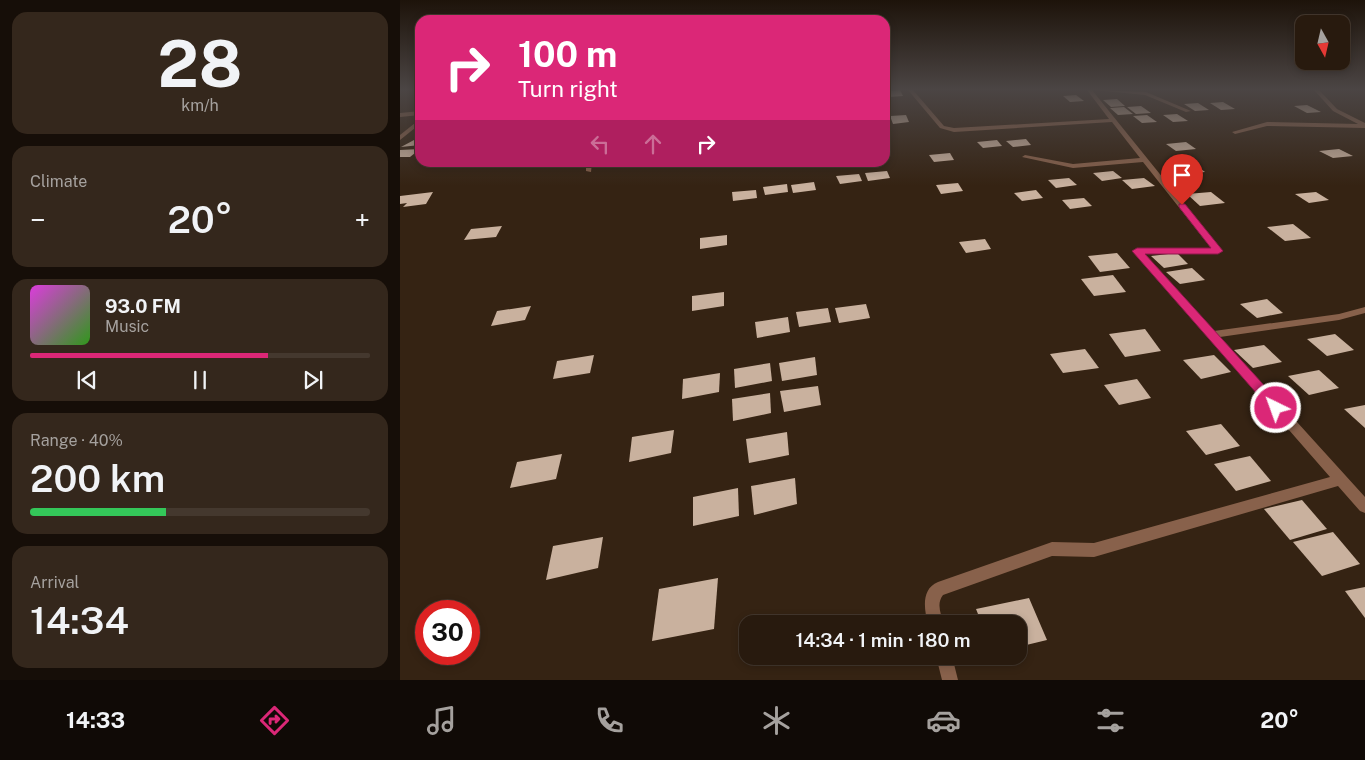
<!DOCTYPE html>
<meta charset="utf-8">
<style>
:root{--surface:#281a0e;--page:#34271c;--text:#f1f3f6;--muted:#a5a19e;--line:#44382e;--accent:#db2777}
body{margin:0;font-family:"Public Sans",sans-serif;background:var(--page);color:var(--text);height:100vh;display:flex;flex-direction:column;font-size:19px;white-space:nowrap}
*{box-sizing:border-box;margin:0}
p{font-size:16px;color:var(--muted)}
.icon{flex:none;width:28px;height:28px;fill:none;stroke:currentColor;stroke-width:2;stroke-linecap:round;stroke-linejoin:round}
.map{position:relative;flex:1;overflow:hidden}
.details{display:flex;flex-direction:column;gap:12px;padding:12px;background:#160e08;width:400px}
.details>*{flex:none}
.banner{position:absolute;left:15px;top:15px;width:475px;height:152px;border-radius:15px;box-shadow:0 2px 8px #0003,0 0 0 1px var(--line);background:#db2777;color:#fff;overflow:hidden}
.needle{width:32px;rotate:172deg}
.fabs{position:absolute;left:895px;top:15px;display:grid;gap:10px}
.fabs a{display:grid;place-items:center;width:55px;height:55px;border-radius:10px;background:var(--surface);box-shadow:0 2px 8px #0003,0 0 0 1px var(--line);font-size:25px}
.speed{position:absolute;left:15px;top:600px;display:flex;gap:10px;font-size:25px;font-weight:700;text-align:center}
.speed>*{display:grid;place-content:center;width:65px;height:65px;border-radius:50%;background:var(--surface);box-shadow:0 2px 8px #0003,0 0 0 1px var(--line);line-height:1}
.speed .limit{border:8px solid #d22;background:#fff;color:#111}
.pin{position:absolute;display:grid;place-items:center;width:42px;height:42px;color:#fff;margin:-51px -21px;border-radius:50% 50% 50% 0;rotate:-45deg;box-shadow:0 0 5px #0007}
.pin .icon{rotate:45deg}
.me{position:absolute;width:55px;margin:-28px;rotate:318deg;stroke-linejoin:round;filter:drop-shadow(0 0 4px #0008)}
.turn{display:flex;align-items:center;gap:18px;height:105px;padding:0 20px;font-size:22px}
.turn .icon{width:65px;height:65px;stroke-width:2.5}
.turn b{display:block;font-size:35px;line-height:42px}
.lanes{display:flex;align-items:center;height:48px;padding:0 20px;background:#0003;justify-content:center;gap:25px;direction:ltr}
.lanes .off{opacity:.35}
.big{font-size:38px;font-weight:600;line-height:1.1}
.details .widget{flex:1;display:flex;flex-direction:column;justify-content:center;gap:8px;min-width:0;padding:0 18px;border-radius:15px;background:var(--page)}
.details .dial{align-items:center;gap:0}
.dial b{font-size:65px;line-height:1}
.song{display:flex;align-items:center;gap:15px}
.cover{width:60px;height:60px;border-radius:8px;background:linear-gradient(135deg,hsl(300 70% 55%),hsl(110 70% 35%))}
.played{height:5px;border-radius:2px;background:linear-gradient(90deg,var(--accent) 70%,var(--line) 70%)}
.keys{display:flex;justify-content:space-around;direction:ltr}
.heat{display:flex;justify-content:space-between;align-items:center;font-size:28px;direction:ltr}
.charge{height:8px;border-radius:4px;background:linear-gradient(90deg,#34c759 40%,var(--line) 0)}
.trip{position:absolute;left:339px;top:615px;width:288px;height:50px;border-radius:15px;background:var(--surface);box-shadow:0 2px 8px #0003,0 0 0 1px var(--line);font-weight:600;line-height:50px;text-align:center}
.menu{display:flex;height:80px;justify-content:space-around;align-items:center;background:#100a06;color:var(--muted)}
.menu .icon{width:35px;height:35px}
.menu .current{color:var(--accent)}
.menu b{font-size:22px;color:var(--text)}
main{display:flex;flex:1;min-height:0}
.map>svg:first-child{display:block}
.building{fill:#c9b19e}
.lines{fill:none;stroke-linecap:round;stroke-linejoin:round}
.street{fill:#88614b;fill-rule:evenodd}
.route{fill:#db2777;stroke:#8e194d}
</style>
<main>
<section class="details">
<div class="widget dial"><b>28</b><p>km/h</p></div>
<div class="widget"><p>Climate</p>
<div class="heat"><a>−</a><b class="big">20°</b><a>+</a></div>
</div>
<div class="widget">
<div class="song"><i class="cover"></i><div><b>93.0 FM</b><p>Music</p></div></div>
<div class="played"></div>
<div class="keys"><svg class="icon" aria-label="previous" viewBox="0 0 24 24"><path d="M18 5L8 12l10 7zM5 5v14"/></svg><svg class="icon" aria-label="pause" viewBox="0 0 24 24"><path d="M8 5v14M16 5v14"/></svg><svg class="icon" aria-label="next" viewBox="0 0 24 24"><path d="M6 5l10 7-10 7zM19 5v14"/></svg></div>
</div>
<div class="widget"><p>Range · 40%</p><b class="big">200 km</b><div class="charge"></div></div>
<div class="widget"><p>Arrival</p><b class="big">14:34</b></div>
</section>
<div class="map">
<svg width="965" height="680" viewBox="0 0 965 680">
<rect width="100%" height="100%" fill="#352313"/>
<!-- building -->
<g class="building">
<polygon points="500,90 503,96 488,97 486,91"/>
<polygon points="676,95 684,101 670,102 663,96"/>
<polygon points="717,99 725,106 711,107 703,100"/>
<polygon points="823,102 835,109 821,110 810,103"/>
<polygon points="798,103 809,110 795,111 784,104"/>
<polygon points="907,105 921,112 907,113 894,106"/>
<polygon points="741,106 751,113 736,114 727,107"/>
<polygon points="724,107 733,114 718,115 710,108"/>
<polygon points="777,114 788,121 773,122 763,115"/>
<polygon points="506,115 509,122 493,124 490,116"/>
<polygon points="747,115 757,122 742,123 733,116"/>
<polygon points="20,139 20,145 1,147 14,140"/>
<polygon points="626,139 631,145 613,147 606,141"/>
<polygon points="597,140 602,146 583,148 577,142"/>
<polygon points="786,142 796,149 776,151 766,144"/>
<polygon points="20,149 10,157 0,157 0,150"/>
<polygon points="939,149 953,156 933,158 919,151"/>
<polygon points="550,153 554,160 534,162 529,155"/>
<polygon points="794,164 805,172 783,174 772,167"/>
<polygon points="487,171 490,178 468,181 465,173"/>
<polygon points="713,171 722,178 702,181 693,173"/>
<polygon points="459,174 462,181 440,184 436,176"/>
<polygon points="669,178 677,185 656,188 648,180"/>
<polygon points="744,178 755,186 732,189 722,180"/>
<polygon points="414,182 416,190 393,193 391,185"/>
<polygon points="558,183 563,191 541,194 536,185"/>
<polygon points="387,184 388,192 365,195 363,187"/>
<polygon points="356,190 357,198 333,201 332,192"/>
<polygon points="636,190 643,198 622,201 614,193"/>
<polygon points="33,192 26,204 3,207 7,203 0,204 0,196"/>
<polygon points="811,192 825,203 800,206 787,194"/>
<polygon points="916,192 929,200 909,203 895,194"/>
<polygon points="684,198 692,206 670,209 662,200"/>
<polygon points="893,224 911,238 885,241 867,227"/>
<polygon points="102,226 96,237 64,240 71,229"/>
<polygon points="327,235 327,245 300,249 300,238"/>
<polygon points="585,239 591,249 566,253 559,242"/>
<polygon points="717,253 730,268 700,272 688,256"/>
<polygon points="777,253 788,264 764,268 751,256"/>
<polygon points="792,268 805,280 780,284 766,272"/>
<polygon points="713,275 726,292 694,296 681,279"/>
<polygon points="324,292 324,306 292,311 292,296"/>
<polygon points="867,299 883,313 857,318 840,304"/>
<polygon points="466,304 470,318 439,323 435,308"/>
<polygon points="131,306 125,320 91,326 97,311"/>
<polygon points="428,308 431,322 399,327 396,312"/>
<polygon points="388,317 390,332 357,338 355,322"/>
<polygon points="745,329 761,351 725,357 709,334"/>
<polygon points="935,334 954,350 927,356 907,339"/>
<polygon points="864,345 882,362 853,368 834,350"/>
<polygon points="685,349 699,368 663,373 650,354"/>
<polygon points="194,355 190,373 153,379 157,361"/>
<polygon points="814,355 831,372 801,379 783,360"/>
<polygon points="415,357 417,375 382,381 379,363"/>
<polygon points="370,363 372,381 335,388 334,369"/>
<polygon points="919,370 939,388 909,395 888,376"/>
<polygon points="320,373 319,392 282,399 283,379"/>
<polygon points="737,379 751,398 719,405 704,385"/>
<polygon points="418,386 421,405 384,412 380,391"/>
<polygon points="370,393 371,413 333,421 332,399"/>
<polygon points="965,405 965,428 944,409"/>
<polygon points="821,424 840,446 806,455 786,431"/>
<polygon points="274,430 271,453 229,462 232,437"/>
<polygon points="387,432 389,455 349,463 346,439"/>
<polygon points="162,454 156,479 110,488 117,462"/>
<polygon points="850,456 871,481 836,491 814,464"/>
<polygon points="395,478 397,504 354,515 351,486"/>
<polygon points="338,488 339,516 293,526 293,497"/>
<polygon points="902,500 927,529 890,540 864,509"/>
<polygon points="933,532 960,564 922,576 893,542"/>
<polygon points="203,537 198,568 146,580 153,546"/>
<polygon points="318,578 314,629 252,641 259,589"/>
<polygon points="965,587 965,618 945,591"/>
<polygon points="629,598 647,640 618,647 618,624 582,624 576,609"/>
</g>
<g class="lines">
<!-- street -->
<g class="street">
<path d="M508,90H513L544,126L554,128L709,119L687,90H692L822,251L818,253H744L814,331L939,314L965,307V313L939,320L820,337L965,497V513L960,511L938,486L694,557L652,556L543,595C536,604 541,614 544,624H528C524,609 521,589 538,582L652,542L694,543L930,477L733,251L737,249H812L743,162L673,168L622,157L625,155L673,164L740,158L712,122L554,132L540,128Z"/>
<polygon points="694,90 746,92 791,111 786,112 745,95"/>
<polygon points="914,90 919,90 937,109 965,123 965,128 867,126 835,134 832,132 867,122 958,124 933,111"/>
<polygon points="20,111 20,115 0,117 0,113"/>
<polygon points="20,119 20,124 0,140 0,135"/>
<polygon points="186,162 192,162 191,172 186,171"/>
<polygon points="536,656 552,656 558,680 542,680"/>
</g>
</g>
<!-- sky -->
<linearGradient id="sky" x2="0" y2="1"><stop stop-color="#1d130a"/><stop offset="0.48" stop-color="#4b4544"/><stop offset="1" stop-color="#4b4544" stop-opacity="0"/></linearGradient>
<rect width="965" height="186" fill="url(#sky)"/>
<!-- route -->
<polygon class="route" points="779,204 785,204 823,251 818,254 745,254 881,404 883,408 881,411 872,411 732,251 737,248 811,248 779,207"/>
</svg>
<div class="fabs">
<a><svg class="needle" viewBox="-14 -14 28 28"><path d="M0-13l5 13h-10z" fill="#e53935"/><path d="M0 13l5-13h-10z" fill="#a5a19e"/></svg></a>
</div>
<div class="speed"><div class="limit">30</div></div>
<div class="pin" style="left:782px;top:205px;background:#d93025"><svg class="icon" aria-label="arrive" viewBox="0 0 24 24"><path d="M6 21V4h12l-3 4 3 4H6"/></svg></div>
<svg class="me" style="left:876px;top:408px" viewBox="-20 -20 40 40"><circle r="17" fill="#db2777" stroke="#fff" stroke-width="3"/><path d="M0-11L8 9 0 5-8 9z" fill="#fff"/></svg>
<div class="trip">14:34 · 1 min · 180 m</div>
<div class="banner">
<div class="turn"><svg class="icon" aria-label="right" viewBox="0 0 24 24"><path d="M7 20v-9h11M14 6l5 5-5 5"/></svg><div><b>100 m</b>Turn right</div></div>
<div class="lanes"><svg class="icon off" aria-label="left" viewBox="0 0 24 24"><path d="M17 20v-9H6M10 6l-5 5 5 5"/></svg><svg class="icon off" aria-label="ahead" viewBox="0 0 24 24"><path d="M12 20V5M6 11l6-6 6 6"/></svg><svg class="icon" aria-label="right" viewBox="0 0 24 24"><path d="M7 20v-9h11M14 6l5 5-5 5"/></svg></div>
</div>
</div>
</main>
<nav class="menu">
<b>14:33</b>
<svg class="icon current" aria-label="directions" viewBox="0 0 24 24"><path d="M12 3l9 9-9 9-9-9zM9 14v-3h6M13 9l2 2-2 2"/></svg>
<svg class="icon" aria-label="music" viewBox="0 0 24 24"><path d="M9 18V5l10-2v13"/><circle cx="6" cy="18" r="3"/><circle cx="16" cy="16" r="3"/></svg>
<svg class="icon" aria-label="phone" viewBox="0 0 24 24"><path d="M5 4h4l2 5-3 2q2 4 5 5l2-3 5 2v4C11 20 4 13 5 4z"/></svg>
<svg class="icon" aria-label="climate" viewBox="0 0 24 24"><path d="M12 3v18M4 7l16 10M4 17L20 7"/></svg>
<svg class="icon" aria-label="car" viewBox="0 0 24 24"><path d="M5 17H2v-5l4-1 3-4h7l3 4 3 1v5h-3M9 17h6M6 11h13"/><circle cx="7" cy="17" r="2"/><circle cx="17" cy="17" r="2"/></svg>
<svg class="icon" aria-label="filters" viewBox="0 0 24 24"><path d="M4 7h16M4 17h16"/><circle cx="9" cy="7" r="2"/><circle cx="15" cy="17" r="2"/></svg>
<b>20°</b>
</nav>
